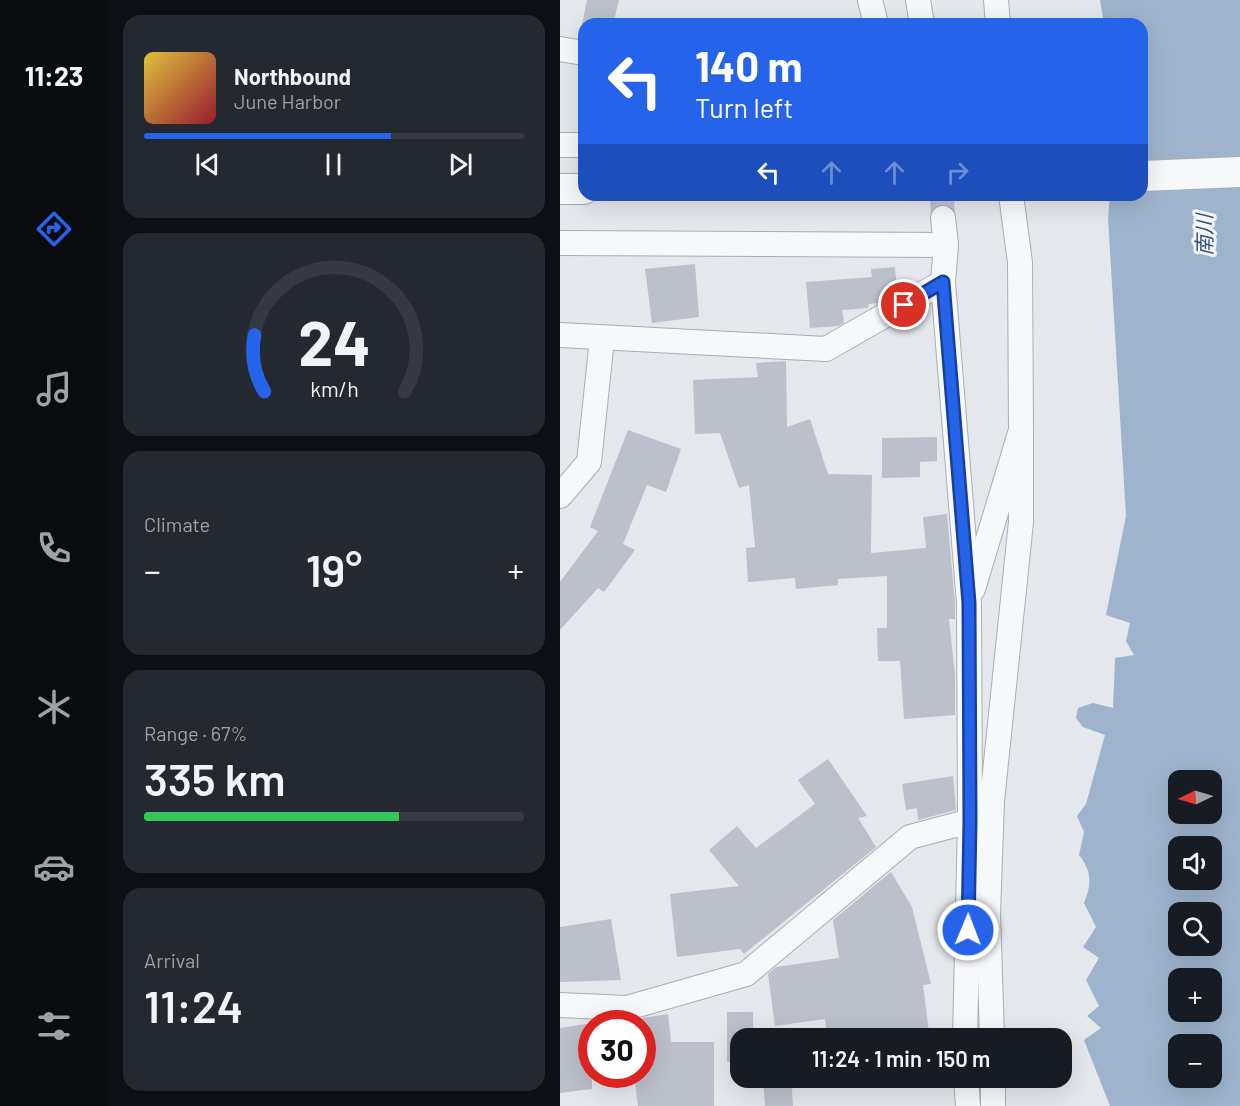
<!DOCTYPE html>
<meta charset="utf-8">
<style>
:root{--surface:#171b24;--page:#242831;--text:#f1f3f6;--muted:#9ea1a6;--line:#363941;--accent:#2563eb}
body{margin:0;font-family:Barlow,"Noto Sans JP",sans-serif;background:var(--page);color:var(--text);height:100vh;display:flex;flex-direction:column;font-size:22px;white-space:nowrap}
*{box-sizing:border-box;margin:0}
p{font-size:20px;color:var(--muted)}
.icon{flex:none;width:33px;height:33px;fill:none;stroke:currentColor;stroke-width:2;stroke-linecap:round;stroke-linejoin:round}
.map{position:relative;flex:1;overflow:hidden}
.panel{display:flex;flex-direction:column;gap:15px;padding:15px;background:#0d0f14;width:452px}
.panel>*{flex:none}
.guide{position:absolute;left:18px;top:18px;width:570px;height:183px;border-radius:18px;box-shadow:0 6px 24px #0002;background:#2563eb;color:#fff;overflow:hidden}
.needle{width:39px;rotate:265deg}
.buttons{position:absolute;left:608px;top:770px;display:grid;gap:12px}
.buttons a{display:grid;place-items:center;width:54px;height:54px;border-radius:12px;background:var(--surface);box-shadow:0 6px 24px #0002;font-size:30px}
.speed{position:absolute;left:18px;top:1010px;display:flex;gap:12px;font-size:30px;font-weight:700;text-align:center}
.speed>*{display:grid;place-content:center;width:78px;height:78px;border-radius:50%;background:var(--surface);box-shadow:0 6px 24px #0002;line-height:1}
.speed .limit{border:9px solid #d22;background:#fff;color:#111}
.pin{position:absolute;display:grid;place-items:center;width:51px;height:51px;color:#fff;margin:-26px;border:3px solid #fff;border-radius:50%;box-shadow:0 2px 6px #0007}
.me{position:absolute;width:66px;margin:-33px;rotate:1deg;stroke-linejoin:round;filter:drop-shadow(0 0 4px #0008)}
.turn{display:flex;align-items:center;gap:21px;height:126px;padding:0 18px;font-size:27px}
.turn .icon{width:78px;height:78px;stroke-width:2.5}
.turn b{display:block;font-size:42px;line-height:51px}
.lanes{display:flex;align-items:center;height:57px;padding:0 18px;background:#0003;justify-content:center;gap:30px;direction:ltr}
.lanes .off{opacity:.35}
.big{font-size:45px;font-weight:600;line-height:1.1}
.panel .card{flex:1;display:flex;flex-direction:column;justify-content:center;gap:9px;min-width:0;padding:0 21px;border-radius:18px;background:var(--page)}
.panel .dial{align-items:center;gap:0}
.dial svg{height:156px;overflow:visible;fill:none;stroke:var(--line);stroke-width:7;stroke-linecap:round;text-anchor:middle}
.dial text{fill:var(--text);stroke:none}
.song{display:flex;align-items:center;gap:18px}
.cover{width:72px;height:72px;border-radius:9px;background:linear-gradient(135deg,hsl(50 70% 55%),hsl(350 70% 35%))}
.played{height:6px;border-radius:3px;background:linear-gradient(90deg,var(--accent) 65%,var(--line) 65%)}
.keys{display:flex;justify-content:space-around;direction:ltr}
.heat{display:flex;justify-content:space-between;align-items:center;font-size:33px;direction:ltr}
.charge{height:9px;border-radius:4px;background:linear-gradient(90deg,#34c759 67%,var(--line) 0)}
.trip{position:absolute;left:170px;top:1028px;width:342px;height:60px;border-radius:18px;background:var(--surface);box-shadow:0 6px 24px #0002;font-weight:600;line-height:60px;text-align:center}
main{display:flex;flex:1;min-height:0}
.menu{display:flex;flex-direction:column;width:108px;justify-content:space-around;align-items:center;background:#090b0e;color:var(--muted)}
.menu .icon{width:42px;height:42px}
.menu .current{color:var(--accent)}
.menu b{font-size:27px;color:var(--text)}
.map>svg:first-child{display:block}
.water{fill:#9fb4cc;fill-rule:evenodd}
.building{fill:#bbc0ca}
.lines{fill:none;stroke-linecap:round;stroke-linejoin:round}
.minor-tunnel{stroke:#bfc3cb;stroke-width:24;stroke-dasharray:24 12;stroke-linecap:butt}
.minor-casing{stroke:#a9aeb7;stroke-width:26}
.tertiary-casing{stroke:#a9aeb7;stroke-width:32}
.minor{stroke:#f7f8fa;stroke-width:24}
.tertiary{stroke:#f7f8fa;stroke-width:30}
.route-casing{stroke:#184099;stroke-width:15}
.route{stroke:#2563eb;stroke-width:10}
.labels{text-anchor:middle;stroke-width:6;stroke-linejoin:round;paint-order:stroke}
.water-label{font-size:21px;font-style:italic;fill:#34527a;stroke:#f4f6f9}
</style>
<main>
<nav class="menu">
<b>11:23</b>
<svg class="icon current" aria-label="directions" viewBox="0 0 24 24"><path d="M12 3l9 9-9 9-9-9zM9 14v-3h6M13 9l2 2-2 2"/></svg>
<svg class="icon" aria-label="music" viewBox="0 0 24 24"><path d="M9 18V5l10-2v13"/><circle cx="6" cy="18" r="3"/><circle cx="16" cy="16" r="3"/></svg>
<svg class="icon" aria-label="phone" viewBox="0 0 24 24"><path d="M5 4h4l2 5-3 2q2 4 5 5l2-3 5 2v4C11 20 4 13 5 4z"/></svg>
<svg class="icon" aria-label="climate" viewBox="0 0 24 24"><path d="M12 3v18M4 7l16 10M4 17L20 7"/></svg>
<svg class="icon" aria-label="car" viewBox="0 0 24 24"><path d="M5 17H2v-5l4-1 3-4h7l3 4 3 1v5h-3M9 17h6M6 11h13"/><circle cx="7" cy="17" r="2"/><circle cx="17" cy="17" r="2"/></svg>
<svg class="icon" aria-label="filters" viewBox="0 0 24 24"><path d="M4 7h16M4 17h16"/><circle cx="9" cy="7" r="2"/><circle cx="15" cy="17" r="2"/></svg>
</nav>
<section class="panel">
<div class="card">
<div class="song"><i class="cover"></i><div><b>Northbound</b><p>June Harbor</p></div></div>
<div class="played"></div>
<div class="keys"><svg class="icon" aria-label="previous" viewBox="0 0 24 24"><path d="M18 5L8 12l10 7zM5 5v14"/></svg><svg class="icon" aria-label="pause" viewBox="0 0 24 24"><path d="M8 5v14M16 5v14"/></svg><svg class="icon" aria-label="next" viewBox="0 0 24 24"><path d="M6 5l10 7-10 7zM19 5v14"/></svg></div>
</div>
<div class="card dial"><svg viewBox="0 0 100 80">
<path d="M14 69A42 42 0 1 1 86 69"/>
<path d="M14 69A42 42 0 0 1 9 40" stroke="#2563eb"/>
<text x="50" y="56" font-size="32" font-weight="700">24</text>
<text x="50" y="72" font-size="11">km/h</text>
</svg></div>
<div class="card"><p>Climate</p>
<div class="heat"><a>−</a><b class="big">19°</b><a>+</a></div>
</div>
<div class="card"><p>Range · 67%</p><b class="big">335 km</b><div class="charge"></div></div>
<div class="card"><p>Arrival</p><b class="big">11:24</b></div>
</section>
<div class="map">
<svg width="681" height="1106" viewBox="0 0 681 1106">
<rect width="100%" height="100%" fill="#e4e7ec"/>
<!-- water -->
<path class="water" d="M540,0H680V1106H550L524,1040L541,1028L527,1016L539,1006L526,980L539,958L523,947L536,927L524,903C532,883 532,872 519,855L524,832L517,816L526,804L545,735L523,727L516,718L518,708L533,703L553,708L555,658L574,655L566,641L570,623L546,615L566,516L548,218L550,195H582V24H544ZM618,780H651V813H618ZM618,846H651V879H618ZM618,912H651V945H618ZM618,978H651V1011H618ZM618,1044H651V1077H618Z"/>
<!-- building -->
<g class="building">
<polygon points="27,0 59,0 53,24 22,24"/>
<polygon points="135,264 139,317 92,323 85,269"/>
<polygon points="335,267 337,292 317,303 309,304 308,308 282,310 284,323 278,326 250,328 246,282 312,277 311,269"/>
<polygon points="226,361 227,427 250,419 268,474 312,475 311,553 366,548 363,517 387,514 395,604 395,619 389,619 395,675 395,715 344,719 340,661 318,661 317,628 327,628 327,576 278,579 278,585 236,589 235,578 188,582 186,548 195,547 189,485 179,488 160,433 135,434 133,380 198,377 196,363"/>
<polygon points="68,430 121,449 106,492 87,485 63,544 75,550 44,592 38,588 0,630 0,582 38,531 30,527"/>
<polygon points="377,437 377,461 360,462 360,477 322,478 322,438"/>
<polygon points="268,759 307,816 298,818 316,847 184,954 180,949 117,957 110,894 179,886 149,850 177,826 196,848 255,804 238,780"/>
<polygon points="393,776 396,810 358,820 357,808 346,810 342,784"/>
<polygon points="331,872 352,907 371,984 363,985 369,1032 324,1038 267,1038 265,1019 215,1026 208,974 216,967 279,958 273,920"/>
<polygon points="51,919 61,980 0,982 0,927"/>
<polygon points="167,1012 193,1012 193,1038 180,1038 180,1062 167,1062"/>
<polygon points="108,1014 111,1042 154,1042 154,1106 78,1106 74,1074 82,1074 82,1018"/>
<polygon points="32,1023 32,1089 0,1093 0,1028"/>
<polygon points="203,1077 231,1077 233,1106 205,1106"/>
</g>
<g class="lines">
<!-- minor-tunnel -->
<polyline class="minor-tunnel" points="382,195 383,218"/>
<defs>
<g id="minor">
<polyline points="310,0 316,24"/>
<polyline points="358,0 362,24"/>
<polyline points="436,0 438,24"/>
<polyline points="0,49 24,53"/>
<polyline points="0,145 24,145"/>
<polyline points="383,218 386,245 383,282 409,603 410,821 405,1038"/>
<polyline points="0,243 386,245"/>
<polyline points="0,335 266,349 383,282"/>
<polyline points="0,496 29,462 42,339"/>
<polyline points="413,589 461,430 460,262 451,195"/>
<polyline points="0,1005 67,1008 186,974 350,837 410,821"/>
<polyline points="432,1038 428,913 432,801 461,522 461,430"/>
<polyline points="406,1077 408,1106"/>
<polyline points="433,1077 433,1106"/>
</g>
<g id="tertiary">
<polyline points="582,176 681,172"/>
<polyline points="0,189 24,189"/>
</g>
</defs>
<!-- minor casing -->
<use href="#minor" class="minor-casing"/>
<!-- tertiary casing -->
<use href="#tertiary" class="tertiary-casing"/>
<!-- minor -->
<use href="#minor" class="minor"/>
<!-- tertiary -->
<use href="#tertiary" class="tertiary"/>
</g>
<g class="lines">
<defs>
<polyline id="route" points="344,305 383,282 409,603 410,821 408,930"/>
</defs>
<!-- route casing -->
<use href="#route" class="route-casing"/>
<!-- route -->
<use href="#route" class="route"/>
</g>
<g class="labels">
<!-- water labels -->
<g class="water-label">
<text transform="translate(645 235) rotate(-90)" y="7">南川</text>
</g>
</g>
</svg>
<div class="buttons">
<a><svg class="needle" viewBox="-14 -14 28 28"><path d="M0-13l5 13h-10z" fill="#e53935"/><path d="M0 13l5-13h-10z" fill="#9ea1a6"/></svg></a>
<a><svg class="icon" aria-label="sound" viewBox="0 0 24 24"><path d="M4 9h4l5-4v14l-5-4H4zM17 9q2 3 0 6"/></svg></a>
<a><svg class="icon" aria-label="search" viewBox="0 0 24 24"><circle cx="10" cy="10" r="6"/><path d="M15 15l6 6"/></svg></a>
<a>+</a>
<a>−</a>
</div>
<div class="speed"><div class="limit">30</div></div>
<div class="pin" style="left:344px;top:305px;background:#d93025"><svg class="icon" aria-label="arrive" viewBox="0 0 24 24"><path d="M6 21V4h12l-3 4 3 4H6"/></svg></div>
<svg class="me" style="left:408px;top:930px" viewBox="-20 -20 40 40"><circle r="17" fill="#2563eb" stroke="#fff" stroke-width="3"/><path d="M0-11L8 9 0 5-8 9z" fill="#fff"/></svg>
<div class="trip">11:24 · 1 min · 150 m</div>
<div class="guide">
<div class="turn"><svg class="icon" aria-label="left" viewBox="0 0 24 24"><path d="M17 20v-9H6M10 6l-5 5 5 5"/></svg><div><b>140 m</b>Turn left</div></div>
<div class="lanes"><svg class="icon" aria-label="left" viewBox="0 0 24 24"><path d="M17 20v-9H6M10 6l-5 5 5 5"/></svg><svg class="icon off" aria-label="ahead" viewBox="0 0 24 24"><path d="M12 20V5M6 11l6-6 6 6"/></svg><svg class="icon off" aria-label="ahead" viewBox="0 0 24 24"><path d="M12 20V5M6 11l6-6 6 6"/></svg><svg class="icon off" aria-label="right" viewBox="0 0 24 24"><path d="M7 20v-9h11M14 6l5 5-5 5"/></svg></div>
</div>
</div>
</main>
